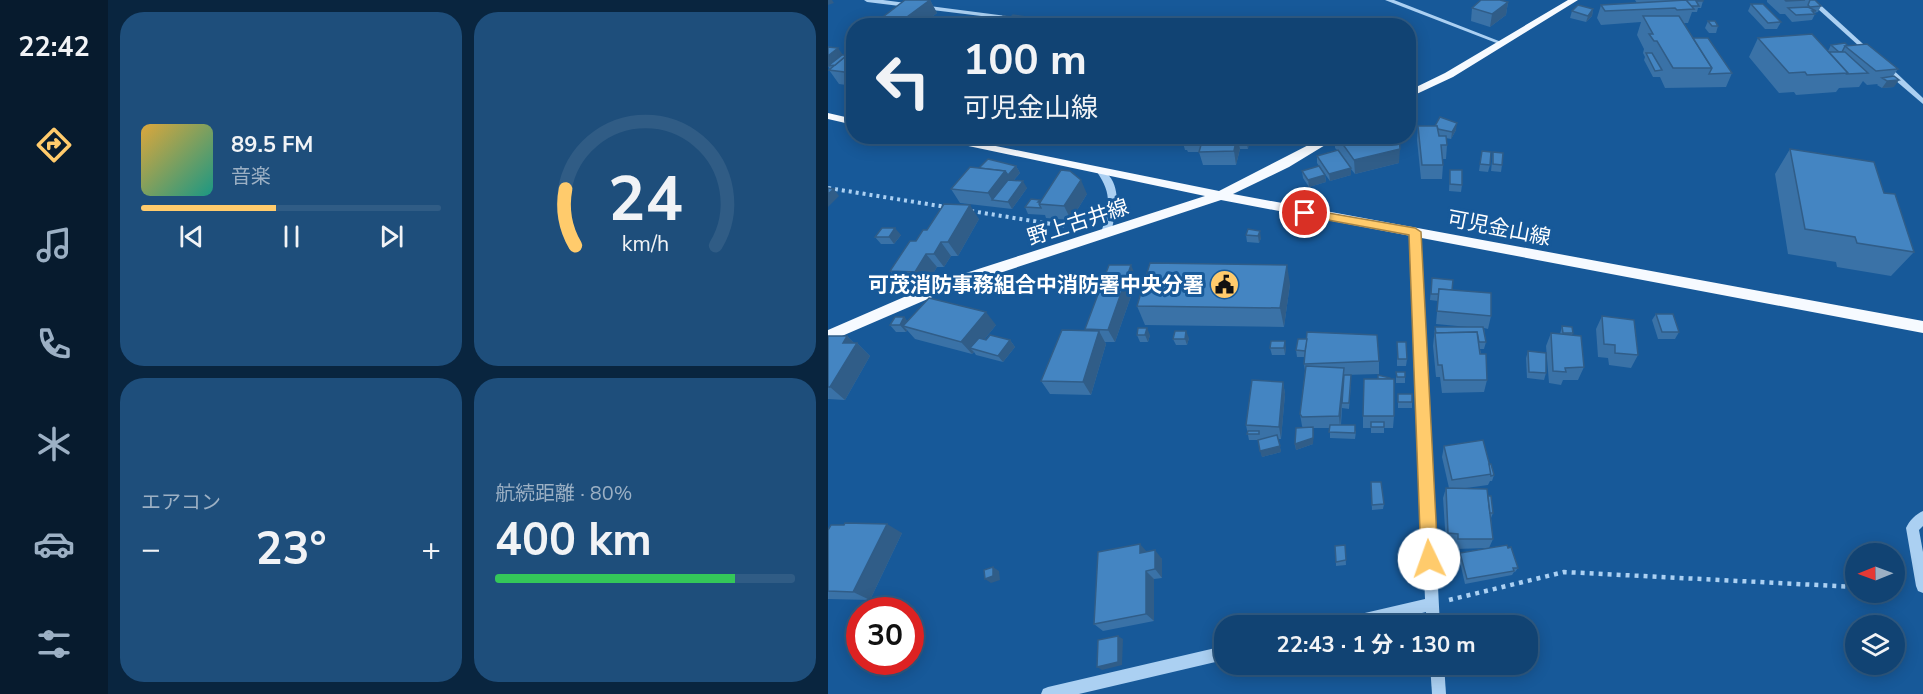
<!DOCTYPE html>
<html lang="ja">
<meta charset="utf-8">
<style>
:root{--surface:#114373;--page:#1e4e7b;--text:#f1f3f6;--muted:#9cb0c4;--line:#305c85;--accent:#ffcb6c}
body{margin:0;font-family:"Nunito Sans","Noto Sans JP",sans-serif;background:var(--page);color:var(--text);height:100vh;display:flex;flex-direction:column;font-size:22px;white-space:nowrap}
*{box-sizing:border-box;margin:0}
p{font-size:20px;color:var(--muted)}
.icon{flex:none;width:33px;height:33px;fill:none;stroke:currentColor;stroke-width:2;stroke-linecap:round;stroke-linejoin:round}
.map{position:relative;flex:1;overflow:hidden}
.details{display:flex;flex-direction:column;gap:12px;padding:12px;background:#09253f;width:720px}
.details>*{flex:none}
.hud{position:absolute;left:18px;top:18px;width:570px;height:126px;border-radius:24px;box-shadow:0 3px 15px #0003,0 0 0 2px var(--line);background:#114373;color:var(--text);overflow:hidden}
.needle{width:39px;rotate:269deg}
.buttons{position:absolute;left:1017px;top:543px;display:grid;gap:12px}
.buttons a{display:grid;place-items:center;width:60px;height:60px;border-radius:50%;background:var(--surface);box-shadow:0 3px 15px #0003,0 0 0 2px var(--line);font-size:30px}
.speed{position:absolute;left:18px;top:597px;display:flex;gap:12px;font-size:30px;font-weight:700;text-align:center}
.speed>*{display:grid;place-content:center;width:78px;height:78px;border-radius:50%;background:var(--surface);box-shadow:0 3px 15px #0003,0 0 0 2px var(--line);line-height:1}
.speed .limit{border:9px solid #d22;background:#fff;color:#111}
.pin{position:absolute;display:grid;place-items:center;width:51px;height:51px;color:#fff;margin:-26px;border:3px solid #fff;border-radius:50%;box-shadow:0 2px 6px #0007}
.me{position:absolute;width:66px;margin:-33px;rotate:357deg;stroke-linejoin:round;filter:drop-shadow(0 0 4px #0008)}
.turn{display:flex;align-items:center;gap:21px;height:126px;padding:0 18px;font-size:27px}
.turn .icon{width:78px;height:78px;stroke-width:2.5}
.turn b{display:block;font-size:42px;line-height:51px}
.big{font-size:45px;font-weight:700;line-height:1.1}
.details .tile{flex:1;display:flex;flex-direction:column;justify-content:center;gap:9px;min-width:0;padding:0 21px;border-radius:24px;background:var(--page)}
.details .dial{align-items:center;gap:0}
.dial svg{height:156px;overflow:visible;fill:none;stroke:var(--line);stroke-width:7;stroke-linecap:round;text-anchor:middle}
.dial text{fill:var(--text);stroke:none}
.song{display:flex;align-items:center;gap:18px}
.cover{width:72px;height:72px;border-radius:9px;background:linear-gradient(135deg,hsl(40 70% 55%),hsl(170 70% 35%))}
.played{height:6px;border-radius:3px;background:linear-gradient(90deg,var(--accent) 45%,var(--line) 45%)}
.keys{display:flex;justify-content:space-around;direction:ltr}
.heat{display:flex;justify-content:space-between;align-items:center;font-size:33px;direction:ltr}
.charge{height:9px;border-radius:4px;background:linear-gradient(90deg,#34c759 80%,var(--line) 0)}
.details .tiles{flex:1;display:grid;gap:12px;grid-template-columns:repeat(2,1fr)}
.trip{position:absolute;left:386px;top:615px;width:324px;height:60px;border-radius:24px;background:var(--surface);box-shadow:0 3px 15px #0003,0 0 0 2px var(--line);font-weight:700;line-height:60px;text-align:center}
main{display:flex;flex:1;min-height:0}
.menu{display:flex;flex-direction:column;width:108px;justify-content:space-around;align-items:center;background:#071b2e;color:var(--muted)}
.menu .icon{width:42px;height:42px}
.menu .on{color:var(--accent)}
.menu b{font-size:27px;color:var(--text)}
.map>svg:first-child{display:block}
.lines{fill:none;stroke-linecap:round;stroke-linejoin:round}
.path-far1{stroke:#abd0f2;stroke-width:4;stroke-dasharray:3 4;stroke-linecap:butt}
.path{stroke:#abd0f2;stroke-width:4.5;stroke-dasharray:4 5;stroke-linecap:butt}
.minor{fill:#abd0f2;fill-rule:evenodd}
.major{fill:#f6faff;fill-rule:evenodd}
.wall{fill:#3a72a7}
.shaded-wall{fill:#305d88}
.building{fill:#4485c2;stroke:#305d88;stroke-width:1.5}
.route{fill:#ffcb6c;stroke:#a68446;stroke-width:1.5}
.labels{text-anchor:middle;stroke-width:6;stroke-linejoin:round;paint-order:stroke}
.street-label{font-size:21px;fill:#fff;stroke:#175999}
.poi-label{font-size:21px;font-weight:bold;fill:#fff;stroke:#175999;text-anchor:end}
</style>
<main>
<nav class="menu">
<b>22:42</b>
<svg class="icon on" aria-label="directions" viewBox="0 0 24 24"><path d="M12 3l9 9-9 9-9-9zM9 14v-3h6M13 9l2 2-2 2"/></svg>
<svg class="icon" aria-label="music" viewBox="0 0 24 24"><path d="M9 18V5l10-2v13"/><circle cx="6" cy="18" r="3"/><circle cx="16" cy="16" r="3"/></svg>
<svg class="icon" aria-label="phone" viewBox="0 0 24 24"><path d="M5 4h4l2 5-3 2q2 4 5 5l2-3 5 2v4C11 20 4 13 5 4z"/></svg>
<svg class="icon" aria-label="climate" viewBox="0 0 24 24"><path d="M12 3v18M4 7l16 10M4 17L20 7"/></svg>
<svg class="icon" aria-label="car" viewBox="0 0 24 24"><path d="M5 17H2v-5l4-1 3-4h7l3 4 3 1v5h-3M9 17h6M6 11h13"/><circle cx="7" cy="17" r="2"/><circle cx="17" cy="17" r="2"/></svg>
<svg class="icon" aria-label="filters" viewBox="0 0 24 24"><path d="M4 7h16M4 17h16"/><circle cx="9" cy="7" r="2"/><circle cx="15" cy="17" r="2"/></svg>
</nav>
<section class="details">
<div class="tiles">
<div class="tile">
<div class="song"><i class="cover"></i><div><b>89.5 FM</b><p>音楽</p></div></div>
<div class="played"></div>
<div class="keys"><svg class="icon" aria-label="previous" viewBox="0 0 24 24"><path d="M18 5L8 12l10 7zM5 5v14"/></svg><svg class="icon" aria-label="pause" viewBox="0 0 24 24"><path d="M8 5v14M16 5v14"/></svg><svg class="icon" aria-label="next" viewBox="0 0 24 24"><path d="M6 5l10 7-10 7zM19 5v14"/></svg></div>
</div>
<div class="tile dial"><svg viewBox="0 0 100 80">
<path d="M14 69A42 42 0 1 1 86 69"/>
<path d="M14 69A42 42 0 0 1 9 40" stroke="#ffcb6c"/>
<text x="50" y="56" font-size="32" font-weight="700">24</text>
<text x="50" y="72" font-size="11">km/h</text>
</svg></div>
<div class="tile"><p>エアコン</p>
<div class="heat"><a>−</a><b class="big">23°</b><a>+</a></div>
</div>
<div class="tile"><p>航続距離 · 80%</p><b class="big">400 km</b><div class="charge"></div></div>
</div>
</section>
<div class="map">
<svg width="1095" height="694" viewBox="0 0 1095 694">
<rect width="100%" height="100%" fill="#175999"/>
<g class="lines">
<!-- path-far1 -->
<g class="path-far1">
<polyline points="0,188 118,207"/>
<polyline points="143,211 236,226"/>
</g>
<!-- path -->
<polyline class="path" points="621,600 736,572 1028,587"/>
<!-- minor -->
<g class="minor">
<polygon points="36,0 55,0 257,26 234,26 39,2"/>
<polygon points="557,0 566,0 676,43 671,44"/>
<polygon points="980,0 987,0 1045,53 1045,55 1041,55"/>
<polygon points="1054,65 1060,65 1095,98 1095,104 1054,69"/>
<path d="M273,169C291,179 291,203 286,220C284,227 284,233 278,236L273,233C281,208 285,195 269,172Z"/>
<polygon points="587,229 592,232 612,626 598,626 598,612 542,626 504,626 506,621 511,619 597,599 582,232"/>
<path d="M1095,511V526L1091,530L1095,552V593L1090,591L1088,586L1078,528C1081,521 1088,514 1095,511Z"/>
<polygon points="396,646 396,660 251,694 213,694 215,689 220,687"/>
<polygon points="602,664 616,664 618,694 604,694"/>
</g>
<!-- major -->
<g class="major">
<polygon points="740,0 750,0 625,77 580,98 580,91 617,73"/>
<polygon points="0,113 26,119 26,125 0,119"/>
<polygon points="93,136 118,136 391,191 498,136 512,136 461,167 405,194 1095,321 1095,333 393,200 123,289 0,342 0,330 113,281 377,196"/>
</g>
</g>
<!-- wall -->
<g class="wall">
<polygon points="102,0 109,13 92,26 54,26 51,20"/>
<polygon points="807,0 875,0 875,1 873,8 870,8 869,12 864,12 860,23 856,23 865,38 904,73 898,87 837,88 832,77 825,77 816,60 817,57 815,53 816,49 809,35 813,22 773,25 769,18 773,5 809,3"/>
<polygon points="939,0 987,0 993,6 990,12 986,13 987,14 984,20 964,22 957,14 952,14 939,2"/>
<polygon points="680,2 678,15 662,27 643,21 644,8"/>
<polygon points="923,4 953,22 949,29 937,29 920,11"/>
<polygon points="765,9 764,16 758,22 742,18 744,11"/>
<polygon points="880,21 890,26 888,33 881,33 877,28"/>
<polygon points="930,38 1000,51 1003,45 1020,46 1070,69 1065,76 1066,87 1054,88 1049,85 1050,84 1039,85 1035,81 1031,87 1011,88 1008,92 968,95 966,92 951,93 921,57"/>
<polygon points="26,52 26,86 11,84 1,70 2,69 0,66 14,55 19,55"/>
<polygon points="590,126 628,130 623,139 618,138 619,145 618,159 615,159 615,165 614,179 593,179 589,140"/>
<polygon points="353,136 420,136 421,141 420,149 412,149 408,165 375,165 371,152 360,152 359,150 357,150"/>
<polygon points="507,136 571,136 571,163 527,174 523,169 523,175 502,181 489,163 489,156 509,150 507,148"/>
<polygon points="962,149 1056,193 1086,252 1063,276 1009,267 1008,262 960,254 947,174"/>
<polygon points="654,151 662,165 660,172 651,171"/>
<polygon points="665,152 674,165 673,172 663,171"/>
<polygon points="188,166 192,173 186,180 199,188 184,209 132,203 123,189 151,168"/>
<polygon points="622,170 634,185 633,192 621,191"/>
<polygon points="474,171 497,175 498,182 481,187 475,178"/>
<polygon points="259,194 243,220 218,218 217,215 200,214 197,207 212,200 213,201"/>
<polygon points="151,219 130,256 123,256 116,267 109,267 98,285 74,285 62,271 98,230"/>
<polygon points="420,229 433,238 431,243 419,242 418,235"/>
<polygon points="73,235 66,244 53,244 47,237"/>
<polygon points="604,278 663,316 660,329 656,328 658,342 656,349 652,349 659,380 656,392 614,393 612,377 608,377 605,346 607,327 640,327 608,324 610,301 602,300"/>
<polygon points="309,279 287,342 277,342 278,344 263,395 222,394 213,381 258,331 257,329"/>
<polygon points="462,284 456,327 317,325 309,306"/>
<polygon points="828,314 851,332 847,339 830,339 824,320"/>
<polygon points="774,316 810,355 803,368 781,365 780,358 770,357 768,329"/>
<polygon points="76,317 79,321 168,325 156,340 182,340 187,347 175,362 148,355 146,352 144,354 87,339 79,330 78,332 68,332 62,325"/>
<polygon points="734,326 745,333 744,335 756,367 750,380 735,380 733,385 721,383 718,346 723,333 732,334"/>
<polygon points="309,335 322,335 320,342 312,342"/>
<polygon points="0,336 19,336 26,343 29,343 42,356 17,400 0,399"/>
<polygon points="361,338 359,345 348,345 345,339"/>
<polygon points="470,339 551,361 551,374 516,375 523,382 521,409 514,408 513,425 528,431 527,439 502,438 502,428 485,428 485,444 468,450 467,444 475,428 474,426 472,414 477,371 476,364 477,357 469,357 468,350"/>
<polygon points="458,347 457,355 444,355 442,348"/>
<polygon points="569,348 579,359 578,366 569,366"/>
<polygon points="700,351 718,373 716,380 699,378 698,358"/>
<polygon points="568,372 577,377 577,383 568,383"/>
<polygon points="455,382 457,394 453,439 450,439 453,452 434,457 431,440 421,440 418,425"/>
<polygon points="570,394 584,402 584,408 570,408"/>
<polygon points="535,416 566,416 565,428 556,428 556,433 543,433 543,428 535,428"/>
<polygon points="616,446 661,464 666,475 664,481 662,481 660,485 638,488 660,496 665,513 663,518 665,539 661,548 690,568 687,572 686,572 684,575 637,584 631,558 632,553 660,548 628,549 628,543 618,543 615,498 618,488 621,488 614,457"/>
<polygon points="543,488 556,504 555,509 544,510"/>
<polygon points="0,530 74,533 42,600 0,599"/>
<polygon points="517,545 518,565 508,566 508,562"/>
<polygon points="319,551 334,559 334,578 326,579 326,621 275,631 266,624"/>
</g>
<!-- shaded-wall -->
<g class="shaded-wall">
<polygon points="0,0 4,0 6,3 0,5"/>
<polygon points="102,0 109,13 92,26 74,26 72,22"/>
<polygon points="680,2 678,15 662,27 664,14"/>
<polygon points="765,9 764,16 758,22 760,16"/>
<polygon points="199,17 202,24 200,26 186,26 195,18"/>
<polygon points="10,48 15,55 0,66 0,56"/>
<polygon points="1071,80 1066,87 1054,88 1059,81"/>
<polygon points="629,123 628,130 623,139 624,132"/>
<polygon points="409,136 412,149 408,165 406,151"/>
<polygon points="417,136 420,136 421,141 420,149"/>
<polygon points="572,149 571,163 527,174 526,160"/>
<polygon points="188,166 192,173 184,182 164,200 168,207 160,193 177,171"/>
<polygon points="523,168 523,175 502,181 501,174"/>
<polygon points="497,175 498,182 481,187 480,180"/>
<polygon points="253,180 259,194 243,220 236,206"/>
<polygon points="195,181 199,188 184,209 180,202"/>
<polygon points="6,189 11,196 0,207 0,194"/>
<polygon points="142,205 151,219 130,256 120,242"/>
<polygon points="67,228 73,235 66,244 61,237"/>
<polygon points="432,231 433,238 431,243 430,236"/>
<polygon points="113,242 123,256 116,267 106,254"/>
<polygon points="98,254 109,267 98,285 87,272"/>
<polygon points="303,265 309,279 287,342 280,330"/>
<polygon points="459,265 462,284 456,327 452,308"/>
<polygon points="158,312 168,325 148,350 142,348 146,352 144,354 133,342"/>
<polygon points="76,317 82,324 75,326 79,330 78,332 72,325"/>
<polygon points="319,328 322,335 320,342 317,335"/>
<polygon points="271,331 278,344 263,395 255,382"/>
<polygon points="358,331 361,338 359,345 357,339"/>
<polygon points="19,336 28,345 29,343 42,356 17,400 2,387 15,343"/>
<polygon points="182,340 187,347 175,362 170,356"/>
<polygon points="457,341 458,347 457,355 456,348"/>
<polygon points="516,368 516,380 514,403 512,428 511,416"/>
<polygon points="455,382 457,394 453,439 451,427"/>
<polygon points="485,427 486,433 485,444 468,450 467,444"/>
<polygon points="452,446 453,452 434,457 432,451"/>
<polygon points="59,524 74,533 42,600 25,592"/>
<polygon points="312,544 320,553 312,553"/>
<polygon points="327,550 334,559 334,578 327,569"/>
<polygon points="165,567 171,571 172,580 163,583 157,579"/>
<polygon points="318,571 326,579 326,621 318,614"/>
<polygon points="72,606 80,610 72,610"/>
<polygon points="290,636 295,639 294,665 274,670 269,667"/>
</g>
<!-- building -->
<g class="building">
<polygon points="77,0 102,0 72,22 51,20"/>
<polygon points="653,0 672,0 680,2 664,14 644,8"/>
<polygon points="853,0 875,0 875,1 868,1 871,6 863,6 858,0"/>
<polygon points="858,0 866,9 849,10 847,8 777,11 773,5"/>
<polygon points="957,0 977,0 958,1"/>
<polygon points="982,0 987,0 993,6 982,7 980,5"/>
<polygon points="923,4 935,4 953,22 940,23"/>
<polygon points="750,5 765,9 760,16 744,11"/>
<polygon points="980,7 988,11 984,11 987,14 968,15 960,8"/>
<polygon points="185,15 199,17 196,20 195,18 183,17"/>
<polygon points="175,16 195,18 186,26 162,26"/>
<polygon points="815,16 851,16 884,68 845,68 829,41 826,41 821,34 825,34"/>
<polygon points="218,20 245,23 242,26 212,26"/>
<polygon points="880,21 887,21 890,26 884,26"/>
<polygon points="984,34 1020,73 979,75 977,72 961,73 930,38"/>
<polygon points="865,38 880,38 904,73 881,74 884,68"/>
<polygon points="1017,43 1020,46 1017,46 1014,52 1011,52 1003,45"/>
<polygon points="1039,44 1070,69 1048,71 1017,46"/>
<polygon points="0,47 10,48 0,56"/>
<polygon points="24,51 26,52 26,72 24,73 1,70"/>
<polygon points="1001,52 1017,52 1040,73 1019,74 1020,73"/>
<polygon points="818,53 824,53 834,70 827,71"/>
<polygon points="14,55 19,55 7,65 0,66"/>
<polygon points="1066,76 1071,80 1059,81 1054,78"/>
<polygon points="612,117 629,123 624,132 610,129 609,126 607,126"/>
<polygon points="590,126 609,126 611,136 618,136 619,145 613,145 615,165 594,165"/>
<polygon points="357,136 409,136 406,151 371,152 375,138 356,138"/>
<polygon points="509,136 550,136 554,142 557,138 552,138 552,136 571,136 572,149 526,160"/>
<polygon points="962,149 1046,162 1056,193 1067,194 1086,252 1029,243 1027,237 977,229"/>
<polygon points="510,150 523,168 501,174 489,156"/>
<polygon points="654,151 663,152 662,165 652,164"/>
<polygon points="665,152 675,153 674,165 665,164"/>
<polygon points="160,159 188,166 180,175 177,171 151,168"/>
<polygon points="491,166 497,175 480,180 474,171"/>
<polygon points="142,167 177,171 160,193 123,189"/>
<polygon points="233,170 242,171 253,180 236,206 211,204"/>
<polygon points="622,170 634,170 634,185 622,184"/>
<polygon points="180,180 195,181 180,202 164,200"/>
<polygon points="0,188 6,189 0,194"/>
<polygon points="203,199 212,200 210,202 212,202 211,204 213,208 197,207"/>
<polygon points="116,204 142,205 120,242 113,242 106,254 98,254 87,272 62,271 82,241 88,241 95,230 99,230"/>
<polygon points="54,228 67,228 61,237 47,237"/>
<polygon points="420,229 432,231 430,236 418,235"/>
<polygon points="322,263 459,265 452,308 309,306"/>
<polygon points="281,265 303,265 280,330 257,329"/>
<polygon points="604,278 625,280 624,290 611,289 611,294 603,294"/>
<polygon points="611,289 663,293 663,316 609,311"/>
<polygon points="101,298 158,312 133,342 75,326"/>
<polygon points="828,314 845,314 851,332 834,332"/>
<polygon points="774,316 806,320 810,355 787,353 787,345 776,344"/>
<polygon points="67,317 76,317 72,325 62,325"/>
<polygon points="734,326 744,327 745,333 735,333"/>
<polygon points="607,327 655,327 658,342 651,342 649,332 608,333"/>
<polygon points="310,328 319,328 317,335 309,335"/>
<polygon points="234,330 271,331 255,382 213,381"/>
<polygon points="347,331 358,331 357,339 345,339"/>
<polygon points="479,332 549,335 551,361 476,364"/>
<polygon points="649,332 652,354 658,354 659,380 616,380 614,365 610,365 607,333"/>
<polygon points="723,333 753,336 756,367 737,368 738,372 725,371"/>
<polygon points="162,335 182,340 170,356 142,348 151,338 158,340"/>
<polygon points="0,336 19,336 15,343 29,343 2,387 0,387"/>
<polygon points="470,339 479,339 477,351 468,350"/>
<polygon points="443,341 457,341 456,348 442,348"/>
<polygon points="569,342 578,342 579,359 570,359"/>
<polygon points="700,351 718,353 718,373 701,372"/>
<polygon points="478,366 516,368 511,416 474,417 472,414"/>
<polygon points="568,372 577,372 577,377 569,377"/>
<polygon points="516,375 523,375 521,403 514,403"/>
<polygon points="550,375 562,378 562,379 550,379"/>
<polygon points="536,379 566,379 566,416 535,416"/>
<polygon points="424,380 455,382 451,427 418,425"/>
<rect x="570" y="394" width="14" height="8"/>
<rect x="543" y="422" width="13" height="5"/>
<polygon points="502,425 527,425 527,433 501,432"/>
<polygon points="485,427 485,438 467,444 468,428"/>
<polygon points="420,431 431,431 431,434 419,434"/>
<polygon points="449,435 452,446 432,451 430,440"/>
<polygon points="655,440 664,474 624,480 616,446"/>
<polygon points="661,464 663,464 666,475 663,476"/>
<polygon points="543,482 553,482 556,504 544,505"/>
<polygon points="618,488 659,489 665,539 630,539 630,534 620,533"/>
<polygon points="660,496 663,496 665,513 662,513"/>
<polygon points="17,523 59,524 25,592 0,591 0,530 3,525 16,525"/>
<polygon points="312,544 312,553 327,550 327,569 318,571 318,614 266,624 270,552"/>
<polygon points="517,545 518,560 508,562 507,546"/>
<polygon points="679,545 680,548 683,547 690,568 685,568 686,571 639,579 632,553"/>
<polygon points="165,567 165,576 157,579 156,570"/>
<polygon points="72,606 72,610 62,610"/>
<polygon points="290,636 290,662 269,667 270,640"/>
</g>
<!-- route -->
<polygon class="route" points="477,209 587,228 593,232 610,559 607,565 601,567 595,565 593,559 581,235 473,215 471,213"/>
<!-- icons -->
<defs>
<symbol id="civic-disc" viewBox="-11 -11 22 22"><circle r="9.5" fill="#ffcb6c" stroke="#175999"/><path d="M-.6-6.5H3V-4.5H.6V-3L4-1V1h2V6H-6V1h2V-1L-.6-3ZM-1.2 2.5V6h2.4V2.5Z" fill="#111"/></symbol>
</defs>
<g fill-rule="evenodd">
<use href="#civic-disc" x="380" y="268" width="33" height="33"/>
</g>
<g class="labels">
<!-- street labels -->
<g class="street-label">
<text transform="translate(250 222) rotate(-18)" y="7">野上古井線</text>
<text transform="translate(671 228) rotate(11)" y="7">可児金山線</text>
</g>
<!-- poi labels -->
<g class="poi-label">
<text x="376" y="292">可茂消防事務組合中消防署中央分署</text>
</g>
</g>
</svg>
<div class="buttons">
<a><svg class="needle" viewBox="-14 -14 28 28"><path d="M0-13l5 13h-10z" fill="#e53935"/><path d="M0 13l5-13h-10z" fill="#9cb0c4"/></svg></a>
<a><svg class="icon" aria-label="layers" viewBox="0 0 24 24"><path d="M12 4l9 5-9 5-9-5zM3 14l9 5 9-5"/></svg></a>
</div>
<div class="speed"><div class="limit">30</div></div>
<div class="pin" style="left:477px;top:213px;background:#d93025"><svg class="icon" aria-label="arrive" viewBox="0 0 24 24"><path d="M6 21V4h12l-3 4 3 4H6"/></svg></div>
<svg class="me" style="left:601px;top:559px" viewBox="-20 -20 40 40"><circle r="19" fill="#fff"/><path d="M0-13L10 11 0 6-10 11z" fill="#ffcb6c"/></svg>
<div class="trip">22:43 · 1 分 · 130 m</div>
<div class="hud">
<div class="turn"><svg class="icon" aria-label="left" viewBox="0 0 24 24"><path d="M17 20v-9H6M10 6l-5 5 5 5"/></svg><div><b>100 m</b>可児金山線</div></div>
</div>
</div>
</main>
